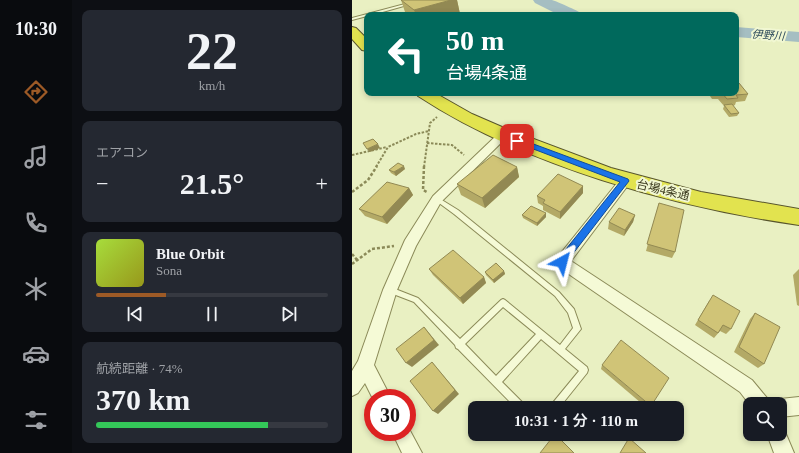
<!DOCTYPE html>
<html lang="ja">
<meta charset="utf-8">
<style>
:root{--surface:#171b24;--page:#242831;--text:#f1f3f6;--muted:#9ea1a6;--line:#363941;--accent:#9d5a26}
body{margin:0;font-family:"Times New Roman","Noto Sans JP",serif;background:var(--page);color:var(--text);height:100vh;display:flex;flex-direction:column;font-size:15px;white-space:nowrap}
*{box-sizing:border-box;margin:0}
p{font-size:13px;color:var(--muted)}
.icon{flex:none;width:22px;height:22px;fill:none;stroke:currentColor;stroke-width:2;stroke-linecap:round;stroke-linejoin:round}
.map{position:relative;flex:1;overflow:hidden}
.drawer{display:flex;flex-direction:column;gap:10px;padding:10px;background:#0d0f14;width:280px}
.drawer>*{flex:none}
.top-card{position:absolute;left:12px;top:12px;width:375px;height:84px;border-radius:8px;box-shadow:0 2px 6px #0003;background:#00695c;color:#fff;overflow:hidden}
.fabs{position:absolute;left:391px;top:397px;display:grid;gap:8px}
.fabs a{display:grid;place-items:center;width:44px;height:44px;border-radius:8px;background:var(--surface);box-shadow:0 2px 6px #0003;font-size:20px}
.speed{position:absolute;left:12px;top:389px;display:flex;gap:8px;font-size:20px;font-weight:700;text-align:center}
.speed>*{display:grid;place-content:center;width:52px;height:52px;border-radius:50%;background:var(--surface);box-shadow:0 2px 6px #0003;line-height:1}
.speed .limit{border:6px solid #d22;background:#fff;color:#111}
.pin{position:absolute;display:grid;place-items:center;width:34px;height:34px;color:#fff;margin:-17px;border-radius:8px;box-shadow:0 2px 6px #0006}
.me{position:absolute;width:44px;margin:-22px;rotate:38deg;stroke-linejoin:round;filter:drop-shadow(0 0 3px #0008)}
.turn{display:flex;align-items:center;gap:14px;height:84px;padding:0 16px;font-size:18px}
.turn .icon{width:52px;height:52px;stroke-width:2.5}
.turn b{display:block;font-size:28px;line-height:34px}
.big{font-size:30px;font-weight:600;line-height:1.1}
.drawer .tile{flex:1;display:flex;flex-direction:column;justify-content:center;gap:6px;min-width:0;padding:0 14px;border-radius:8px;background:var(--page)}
.drawer .dial{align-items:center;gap:0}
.dial b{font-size:52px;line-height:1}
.song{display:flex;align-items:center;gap:12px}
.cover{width:48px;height:48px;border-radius:6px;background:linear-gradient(135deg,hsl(80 70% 55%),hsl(60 70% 35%))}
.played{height:4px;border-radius:2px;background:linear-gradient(90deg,var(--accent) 30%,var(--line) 30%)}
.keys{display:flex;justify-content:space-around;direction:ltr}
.heat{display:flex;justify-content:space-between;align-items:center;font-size:22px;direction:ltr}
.charge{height:6px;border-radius:3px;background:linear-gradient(90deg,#34c759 74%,var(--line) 0)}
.trip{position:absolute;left:116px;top:401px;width:216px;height:40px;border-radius:8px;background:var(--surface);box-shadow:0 2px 6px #0003;font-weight:600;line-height:40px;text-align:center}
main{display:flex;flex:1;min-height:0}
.tabs{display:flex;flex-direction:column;width:72px;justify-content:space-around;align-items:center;background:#090b0e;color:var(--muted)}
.tabs .icon{width:28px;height:28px}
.tabs .current{color:var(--accent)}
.tabs b{font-size:18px;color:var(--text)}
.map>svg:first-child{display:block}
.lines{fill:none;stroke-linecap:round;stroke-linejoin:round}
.river{fill:#a5bec2;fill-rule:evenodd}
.lane-casing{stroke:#8b8a58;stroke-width:2}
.street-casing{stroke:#8b8a58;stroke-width:2}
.highway-casing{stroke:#58552d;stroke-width:2}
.path-far1{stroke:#8b8a58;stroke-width:2;stroke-dasharray:2.5 1.5;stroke-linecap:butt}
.path{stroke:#8b8a58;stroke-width:2.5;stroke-dasharray:3 2;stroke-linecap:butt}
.lane{fill:#f5fad6;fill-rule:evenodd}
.street{fill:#f5fad6;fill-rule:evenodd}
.highway{fill:#e2e34f;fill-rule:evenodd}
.wall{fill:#b3a966}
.shaded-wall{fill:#928953}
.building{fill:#d0c477;stroke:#928953}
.route{fill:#1a73e8;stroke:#114b97}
.labels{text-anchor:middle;stroke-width:4;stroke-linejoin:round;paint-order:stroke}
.far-water-label{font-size:11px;font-style:italic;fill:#2c495a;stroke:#f1f7d2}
.street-label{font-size:12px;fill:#3a381d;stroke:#f1f7d2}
</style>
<main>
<nav class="tabs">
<b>10:30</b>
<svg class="icon current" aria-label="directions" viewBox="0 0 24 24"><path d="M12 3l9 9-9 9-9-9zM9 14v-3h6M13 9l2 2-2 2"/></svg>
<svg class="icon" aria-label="music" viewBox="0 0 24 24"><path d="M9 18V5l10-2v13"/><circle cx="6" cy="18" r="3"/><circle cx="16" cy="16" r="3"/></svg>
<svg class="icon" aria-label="phone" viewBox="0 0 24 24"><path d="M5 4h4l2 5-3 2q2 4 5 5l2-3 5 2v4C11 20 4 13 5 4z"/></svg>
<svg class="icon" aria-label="climate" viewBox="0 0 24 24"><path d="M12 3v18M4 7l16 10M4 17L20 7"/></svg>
<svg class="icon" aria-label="car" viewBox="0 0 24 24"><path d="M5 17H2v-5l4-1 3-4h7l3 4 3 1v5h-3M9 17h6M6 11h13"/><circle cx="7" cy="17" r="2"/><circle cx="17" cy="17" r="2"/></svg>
<svg class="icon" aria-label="filters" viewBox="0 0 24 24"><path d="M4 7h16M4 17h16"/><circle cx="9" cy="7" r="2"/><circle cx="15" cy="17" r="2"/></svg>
</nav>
<section class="drawer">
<div class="tile dial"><b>22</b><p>km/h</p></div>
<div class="tile"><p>エアコン</p>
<div class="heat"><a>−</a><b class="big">21.5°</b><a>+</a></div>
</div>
<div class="tile">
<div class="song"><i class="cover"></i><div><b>Blue Orbit</b><p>Sona</p></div></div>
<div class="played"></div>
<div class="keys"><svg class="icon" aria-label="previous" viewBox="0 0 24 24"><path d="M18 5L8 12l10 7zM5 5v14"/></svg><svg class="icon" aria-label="pause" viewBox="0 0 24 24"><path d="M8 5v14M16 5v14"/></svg><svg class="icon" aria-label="next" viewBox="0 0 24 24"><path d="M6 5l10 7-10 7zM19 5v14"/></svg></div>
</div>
<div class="tile"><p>航続距離 · 74%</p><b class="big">370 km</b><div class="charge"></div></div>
</section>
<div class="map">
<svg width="447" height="453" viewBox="0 0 447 453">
<rect width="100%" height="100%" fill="#e9f0c2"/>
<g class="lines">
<!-- river -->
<g class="river">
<path d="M181,0C187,0 194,0 200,0C206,2 229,12 232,15H207L183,3Z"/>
<polygon points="384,27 447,32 447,42 384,37"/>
</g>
<defs>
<g id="lane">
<polygon points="68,0 73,0 20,15 15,15 15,16 0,20 0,18"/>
<path d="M85,197L106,210L207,292L222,309L229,329L213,349L235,367L236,370L235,373L207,408H198L199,405L227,371L189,339L150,382L173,405L174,408H164L106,349L104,348L103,345L62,302L36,292L35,290L36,288L38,287L66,298L108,339L149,300L151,299L153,300L208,345L221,328L216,313L203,296L102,214L83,200L82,199L83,198ZM151,307L184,334L144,376L113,344Z"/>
</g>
<g id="street">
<polygon points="151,132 155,133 156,135 155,137 89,202 64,246 45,290 22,365 39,398 21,399 13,383 6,393 0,396 0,371 6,361 31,290 53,240 81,196 147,133"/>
<polygon points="273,177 277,178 279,181 277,184 219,261 400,380 415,398 418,404 398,405 388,392 205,266 203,262 205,258 269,178"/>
<polygon points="447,397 447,415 428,417 428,404 421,404 422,402 428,399"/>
<polygon points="55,425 70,453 50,453 40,432 55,432"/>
<polygon points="428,426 431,427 442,453 422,453 415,434 428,434"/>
</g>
<g id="highway">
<polygon points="0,27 4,28 15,39 15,51 10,50 0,39"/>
<path d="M64,93H83L120,114L150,127L259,168L349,192L447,209V225C322,207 173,166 66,96Z"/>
</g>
</defs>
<!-- lane casing -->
<use href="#lane" class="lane-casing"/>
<!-- street casing -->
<use href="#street" class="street-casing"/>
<!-- highway casing -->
<use href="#highway" class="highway-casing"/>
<!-- path-far1 -->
<g class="path-far1">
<polyline points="75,143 100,145 112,155"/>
<polyline points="0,155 35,147"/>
<polyline points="24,167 36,147 64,134 77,131"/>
<polyline points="72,167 78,123 85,117"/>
</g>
<!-- path -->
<g class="path">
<polyline points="72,166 71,190 75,192"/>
<polyline points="0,192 16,180 25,166"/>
<polyline points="0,254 6,261"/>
<polyline points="0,264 20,249 42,246"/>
</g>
<!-- lane -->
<use href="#lane" class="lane"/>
<!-- street -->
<use href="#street" class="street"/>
<!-- highway -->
<use href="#highway" class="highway"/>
</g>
<!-- wall -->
<g class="wall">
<polygon points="49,0 105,0 108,14 104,15 54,15"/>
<polygon points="356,93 384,93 396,94 393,101 384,102 383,105 381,106 387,113 385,116 377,117 371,109 372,106 366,99 360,99"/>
<polygon points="165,167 167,177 133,208 109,195 105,184"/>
<polygon points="53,169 44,176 39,173 37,170"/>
<polygon points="231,186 231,193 208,219 191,210 191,206 186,203 185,196"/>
<polygon points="57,188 61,195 35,224 13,216 7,209"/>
<polygon points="307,203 323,252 320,258 294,251"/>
<polygon points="170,215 194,217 185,226 171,218"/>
<polygon points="283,215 281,222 272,236 256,229 257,222"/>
<polygon points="77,269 132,277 134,283 111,304 81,275"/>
<polygon points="447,269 447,306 445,305 441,275"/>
<polygon points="152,271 153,274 142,283 134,275 133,272"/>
<polygon points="357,301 379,329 374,334 368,331 362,338 343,325"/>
<polygon points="403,313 412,364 406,368 382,352 398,319"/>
<polygon points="250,365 299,406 297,408 295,408 249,369"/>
</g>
<!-- shaded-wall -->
<g class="shaded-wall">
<polygon points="99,0 105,0 108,14 104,15 64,15 62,10"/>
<polygon points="26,144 28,148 18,152 15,149"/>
<polygon points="52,166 53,169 44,176 42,172"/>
<polygon points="165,167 167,177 133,208 130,198"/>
<polygon points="231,186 231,193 208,219 208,212"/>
<polygon points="57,188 61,195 35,224 30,217"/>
<polygon points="194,213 194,217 185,226 185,223"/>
<polygon points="283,215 281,222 272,236 273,230"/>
<polygon points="152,271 153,274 142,283 141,280"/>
<polygon points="132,277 134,283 111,304 108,298"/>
<polygon points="72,327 87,345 60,367 54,363"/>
<polygon points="80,362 84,367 107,394 86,414 81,411"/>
</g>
<!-- building -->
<g class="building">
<polygon points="49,0 99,0 62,10"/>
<polygon points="384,83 387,83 396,94 384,95 386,98 375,99 370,93 384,93"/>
<polygon points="380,104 387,113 379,114 372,105"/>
<polygon points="21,139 26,144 15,149 11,143"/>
<polygon points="141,155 165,167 130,198 105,184"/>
<polygon points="46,163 52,166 42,172 37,170"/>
<polygon points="206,174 231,186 208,212 191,203 193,200 185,196"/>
<polygon points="35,182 57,188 30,217 7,209"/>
<polygon points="307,203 332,210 323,252 295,244"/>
<polygon points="179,206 194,213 185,223 170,215"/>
<polygon points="267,208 283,215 273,230 257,222"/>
<polygon points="101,250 132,277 108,298 77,269"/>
<polygon points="144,263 152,271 141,280 133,272"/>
<polygon points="361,295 388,311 379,329 371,325 366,333 346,320"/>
<polygon points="403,313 428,327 412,364 387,347"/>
<polygon points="72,327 82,340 54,363 44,349"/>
<polygon points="269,340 317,378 299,406 250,365"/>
<polygon points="80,362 103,390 81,411 58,381"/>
<polygon points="243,403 248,408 239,408"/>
<polygon points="203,434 222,453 188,453"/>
<polygon points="277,438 294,453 268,453"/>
</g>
<!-- route -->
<polygon class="route" points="163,139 168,139 276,179 277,181 213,264 206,264 205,262 206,259 268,182 163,142"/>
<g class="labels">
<!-- far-water labels -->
<g class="far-water-label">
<text transform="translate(416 35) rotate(4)" y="4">伊野川</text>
</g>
<!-- street labels -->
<g class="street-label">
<text transform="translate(311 190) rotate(13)" y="4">台場4条通</text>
</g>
</g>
</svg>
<div class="fabs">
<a><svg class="icon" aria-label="search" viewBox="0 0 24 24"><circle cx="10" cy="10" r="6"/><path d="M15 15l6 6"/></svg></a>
</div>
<div class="speed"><div class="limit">30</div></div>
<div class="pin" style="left:165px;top:141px;background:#d93025"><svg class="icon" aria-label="arrive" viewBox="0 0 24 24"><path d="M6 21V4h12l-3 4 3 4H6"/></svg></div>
<svg class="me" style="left:210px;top:262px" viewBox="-20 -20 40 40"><path d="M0-17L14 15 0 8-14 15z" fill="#1a73e8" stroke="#fff" stroke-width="4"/></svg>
<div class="trip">10:31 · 1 分 · 110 m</div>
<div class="top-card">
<div class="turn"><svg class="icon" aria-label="left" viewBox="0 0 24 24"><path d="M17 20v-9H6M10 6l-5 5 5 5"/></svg><div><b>50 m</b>台場4条通</div></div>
</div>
</div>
</main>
